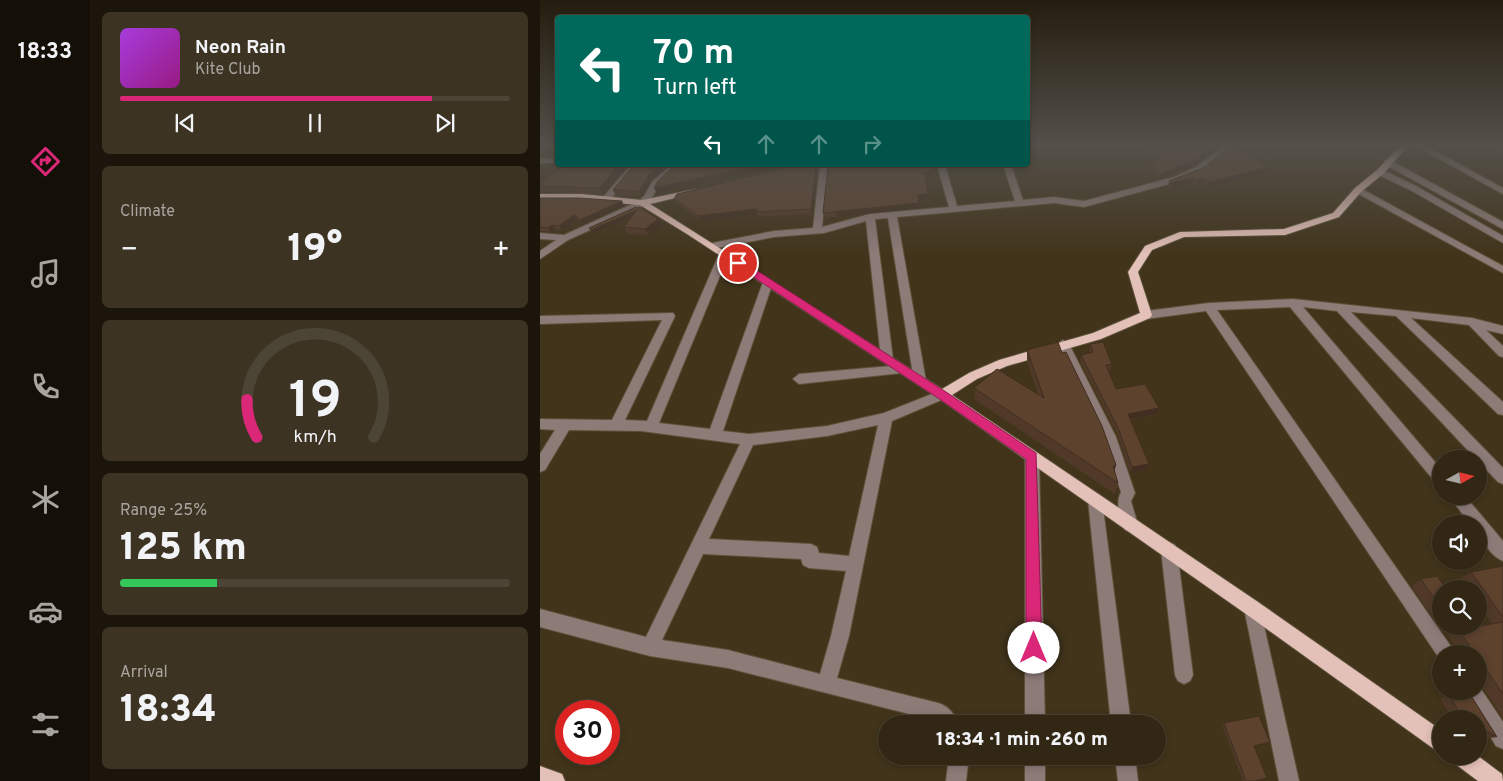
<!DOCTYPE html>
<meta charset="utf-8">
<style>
:root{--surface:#312714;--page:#3d3322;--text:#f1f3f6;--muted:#a8a5a0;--line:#4c4434;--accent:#db2777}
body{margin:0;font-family:Overpass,sans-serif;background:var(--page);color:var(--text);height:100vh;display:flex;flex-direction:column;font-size:19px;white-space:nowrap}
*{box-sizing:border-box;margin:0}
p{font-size:16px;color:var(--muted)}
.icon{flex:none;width:28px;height:28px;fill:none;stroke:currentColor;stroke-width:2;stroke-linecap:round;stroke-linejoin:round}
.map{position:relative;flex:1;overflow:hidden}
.details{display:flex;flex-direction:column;gap:12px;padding:12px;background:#1b150b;width:450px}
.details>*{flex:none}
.banner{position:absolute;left:15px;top:15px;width:475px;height:152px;border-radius:5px;box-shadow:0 2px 8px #0003,0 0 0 1px var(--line);background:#00695c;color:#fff;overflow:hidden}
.needle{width:32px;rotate:82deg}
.buttons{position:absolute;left:892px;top:450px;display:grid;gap:10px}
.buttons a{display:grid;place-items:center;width:55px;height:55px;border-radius:50%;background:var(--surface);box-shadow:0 2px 8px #0003,0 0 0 1px var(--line);font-size:25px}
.speed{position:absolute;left:15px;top:700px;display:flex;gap:10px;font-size:25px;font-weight:700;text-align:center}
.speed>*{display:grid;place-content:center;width:65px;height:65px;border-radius:50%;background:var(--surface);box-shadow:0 2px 8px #0003,0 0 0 1px var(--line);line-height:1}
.speed .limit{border:8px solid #d22;background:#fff;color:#111}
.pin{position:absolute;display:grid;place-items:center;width:42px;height:42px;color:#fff;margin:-21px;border:2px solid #fff;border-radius:50%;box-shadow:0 1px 5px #0007}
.me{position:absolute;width:55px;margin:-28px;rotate:0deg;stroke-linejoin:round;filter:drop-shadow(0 0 4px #0008)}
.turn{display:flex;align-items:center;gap:18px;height:105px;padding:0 15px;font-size:22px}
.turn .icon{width:65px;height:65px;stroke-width:2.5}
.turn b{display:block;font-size:35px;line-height:42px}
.lanes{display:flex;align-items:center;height:48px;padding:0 15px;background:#0003;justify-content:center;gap:25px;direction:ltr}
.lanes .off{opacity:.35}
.big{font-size:38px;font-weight:800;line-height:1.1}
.details .card{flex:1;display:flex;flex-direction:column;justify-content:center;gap:8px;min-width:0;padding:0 18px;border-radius:8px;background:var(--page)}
.details .dial{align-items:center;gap:0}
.dial svg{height:130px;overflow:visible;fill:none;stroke:var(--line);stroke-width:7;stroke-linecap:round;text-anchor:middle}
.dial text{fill:var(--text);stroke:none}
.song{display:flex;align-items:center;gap:15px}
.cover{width:60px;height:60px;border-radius:8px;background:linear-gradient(135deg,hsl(280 70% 55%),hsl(310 70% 35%))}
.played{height:5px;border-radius:2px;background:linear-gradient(90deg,var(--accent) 80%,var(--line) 80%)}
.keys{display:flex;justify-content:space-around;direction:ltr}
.heat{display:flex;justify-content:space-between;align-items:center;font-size:28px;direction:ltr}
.charge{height:8px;border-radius:4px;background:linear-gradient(90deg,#34c759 25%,var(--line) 0)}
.trip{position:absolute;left:338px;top:715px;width:288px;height:50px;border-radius:25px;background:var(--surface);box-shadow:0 2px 8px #0003,0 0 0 1px var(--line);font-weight:800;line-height:50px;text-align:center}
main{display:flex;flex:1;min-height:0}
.tabs{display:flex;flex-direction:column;width:90px;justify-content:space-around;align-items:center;background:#141008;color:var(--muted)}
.tabs .icon{width:35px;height:35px}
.tabs .selected{color:var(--accent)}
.tabs b{font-size:22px;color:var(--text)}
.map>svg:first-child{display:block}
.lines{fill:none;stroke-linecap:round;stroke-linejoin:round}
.minor-casing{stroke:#5d5139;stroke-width:2}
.major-casing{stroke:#5d5139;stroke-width:2}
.minor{fill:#8d7b78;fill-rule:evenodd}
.major{fill:#e3c0b8;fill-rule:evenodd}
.wall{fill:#503928}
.shaded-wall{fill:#412e20}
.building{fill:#5d422e;stroke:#412e20}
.route{fill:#db2777;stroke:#8e194d}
</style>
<main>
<nav class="tabs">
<b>18:33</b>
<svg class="icon selected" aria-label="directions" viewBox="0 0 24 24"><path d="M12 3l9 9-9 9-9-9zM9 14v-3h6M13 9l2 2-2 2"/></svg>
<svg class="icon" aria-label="music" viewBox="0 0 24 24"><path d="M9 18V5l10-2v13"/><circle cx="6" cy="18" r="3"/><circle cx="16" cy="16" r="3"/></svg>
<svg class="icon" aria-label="phone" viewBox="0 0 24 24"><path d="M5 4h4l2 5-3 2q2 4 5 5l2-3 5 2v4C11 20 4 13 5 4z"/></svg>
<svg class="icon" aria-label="climate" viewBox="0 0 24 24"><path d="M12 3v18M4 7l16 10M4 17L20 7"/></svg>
<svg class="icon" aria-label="car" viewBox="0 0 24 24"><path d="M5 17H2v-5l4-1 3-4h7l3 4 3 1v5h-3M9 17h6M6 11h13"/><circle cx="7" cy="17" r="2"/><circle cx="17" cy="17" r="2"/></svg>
<svg class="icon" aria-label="filters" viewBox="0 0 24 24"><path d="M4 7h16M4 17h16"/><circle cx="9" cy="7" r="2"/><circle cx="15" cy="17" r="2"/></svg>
</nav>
<section class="details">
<div class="card">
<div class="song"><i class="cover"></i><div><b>Neon Rain</b><p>Kite Club</p></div></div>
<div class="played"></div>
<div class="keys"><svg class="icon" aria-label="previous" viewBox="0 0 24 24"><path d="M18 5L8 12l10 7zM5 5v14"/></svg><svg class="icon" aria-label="pause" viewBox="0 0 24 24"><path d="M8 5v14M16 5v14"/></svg><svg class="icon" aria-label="next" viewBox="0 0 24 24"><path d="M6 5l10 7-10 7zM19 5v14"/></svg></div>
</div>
<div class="card"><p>Climate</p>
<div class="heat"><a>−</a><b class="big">19°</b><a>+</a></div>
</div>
<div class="card dial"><svg viewBox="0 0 100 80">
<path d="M14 69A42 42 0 1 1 86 69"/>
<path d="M14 69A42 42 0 0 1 8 46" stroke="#db2777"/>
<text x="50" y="56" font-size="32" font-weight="700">19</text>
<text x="50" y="72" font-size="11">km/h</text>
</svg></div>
<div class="card"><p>Range · 25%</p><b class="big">125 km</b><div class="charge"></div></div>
<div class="card"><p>Arrival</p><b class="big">18:34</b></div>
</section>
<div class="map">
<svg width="963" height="781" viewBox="0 0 963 781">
<rect width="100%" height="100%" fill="#41341b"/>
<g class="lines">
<defs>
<g id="minor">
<polygon points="0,145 7,145 0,149"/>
<polygon points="508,145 576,145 572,147 512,147"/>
<polygon points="685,145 694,145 662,171 640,181 544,207 514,203 357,217 386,381 380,386 374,381 348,218 335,219 353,359 347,363 341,359 326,221 284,233 234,237 172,249 167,246 172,243 234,231 273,228 280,165 288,165 282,227 330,214 409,207 397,165 405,165 417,206 475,201 463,165 471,165 483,200 514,197 544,201 634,177 656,167"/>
<polygon points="874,145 884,145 963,188 963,194"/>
<polygon points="949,145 963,147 963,152 950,147"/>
<rect x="0" y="159" width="18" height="4"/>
<polygon points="844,160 850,160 963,222 963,229 844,164"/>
<polygon points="91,165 99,165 70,200 64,200 64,196"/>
<polygon points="131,165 140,165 119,185 113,196 105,205 28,240 0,259 0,251 16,240 0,239 0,233 24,235 99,201 105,195 112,182"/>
<polygon points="837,170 843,170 878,187 963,236 963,243 872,191 837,174"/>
<polygon points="818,187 963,266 963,273 815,192 814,190"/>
<path d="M184,251L189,254L119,423L170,429L223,282L228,279L233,282L183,431L209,434L287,426L344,413L402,390L406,392L408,395L406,398L352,421L309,636L297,678L398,703C408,706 415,714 418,724H396L393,720L188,668L110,656L0,627V609L106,637L200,444L101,431L29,430L5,470L0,472V454L15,430L0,429V419L72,420L122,320L0,324V316L133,313L135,316L85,420L107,421L179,254ZM338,425L309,556L279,553L277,547L271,544L169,539L213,445L287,436ZM163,554L261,559L263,565L269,568L306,571L291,636L280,674L188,650L122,640Z"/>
<polygon points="753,299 932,318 963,326 963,334 946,330 963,346 963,357 959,356 929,325 871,318 963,402 963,415 958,414 856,316 811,312 963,468 963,484 958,482 939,462 939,459 936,459 797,311 763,307 901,469 901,485 896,483 750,307 677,310 912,648 915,654 901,654 901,661 666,311 606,319 600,315 606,311 669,303"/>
<path d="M523,340L529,344L576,437L595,493L591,501L598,525L595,530L590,532L585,530C580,519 575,503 581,492L562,437L517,344Z"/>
<polygon points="362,365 368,369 362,373 259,384 253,379 259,374"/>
<polygon points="492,451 497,453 499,457 505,724 485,724 485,457 487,453"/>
<polygon points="555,493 560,495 562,500 591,724 571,724 548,500 550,495"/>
<path d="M909,496H925L963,541V561C949,555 939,537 939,524H930Z"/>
<polygon points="629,542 635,545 637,550 653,675 650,681 644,684 638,681 635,675 621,550 623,545"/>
<polygon points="712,600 718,602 720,608 759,781 739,781 704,608 706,602"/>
<polygon points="939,686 963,722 963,749 956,746 922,691 939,691"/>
<polygon points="409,756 429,756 426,781 406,781"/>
<rect x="485" y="756" width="20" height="25"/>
<polygon points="575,756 595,756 598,781 578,781"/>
</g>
<g id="major">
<polygon points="861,145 869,145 843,174 821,192 799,217 745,235 644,237 612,250 598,272 612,315 610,318 561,339 467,366 437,379 412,395 718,602 901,730 901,752 894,749 706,614 398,398 147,234 100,205 42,200 0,200 0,194 42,194 102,200 156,189 156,193 110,204 402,389 429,373 459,360 553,333 600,313 588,272 605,246 640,232 744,229 793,213 815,188 837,170"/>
<polygon points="911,756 938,756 962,774 963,781 938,781 914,763"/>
<polygon points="0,766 22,774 25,781 0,781"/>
</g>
</defs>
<!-- minor casing -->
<use href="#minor" class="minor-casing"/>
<!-- major casing -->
<use href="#major" class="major-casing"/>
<!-- minor -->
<use href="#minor" class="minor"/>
<!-- major -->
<use href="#major" class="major"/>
</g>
<!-- wall -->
<g class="wall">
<polygon points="597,145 682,145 655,165 620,179 607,167 608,162 613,161 614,159"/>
<polygon points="698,148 726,172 668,187 663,183 655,185 653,183 630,188 628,186 629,181 665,167"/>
<polygon points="94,165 128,166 111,181 102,196 76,196 73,190"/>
<polygon points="257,165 272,216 272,214 218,217 217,214 161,221 137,204 134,199"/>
<polygon points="288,165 392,177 385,178 389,199 378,200 379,208 285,218 283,213"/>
<polygon points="86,167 63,194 2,192 0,190 0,184"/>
<polygon points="0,198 82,201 84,206 43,224 37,219 23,230 15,229 11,232 0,231"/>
<polygon points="96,207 122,225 109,235 88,234 84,227 92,216 53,233 49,228"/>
<polygon points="550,344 572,364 570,370 569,371 576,389 619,408 617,414 590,420 607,470 590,473 578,436 540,361 541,355 550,353 549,351"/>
<polygon points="487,350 522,353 576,465 574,472 578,483 575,494 435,400 434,388 498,394 487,362"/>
<polygon points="963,566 963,718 939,682 939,654 920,654 902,626 934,626 935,627 952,624 939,605 939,589 927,589 920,578 931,572"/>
<polygon points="881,579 901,589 901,626 893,614 891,615 871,586"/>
<polygon points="922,691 928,691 957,737 946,739 939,734 939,719 912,719 900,698"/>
<polygon points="684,723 714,746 715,781 703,781 682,724"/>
</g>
<!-- shaded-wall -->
<g class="shaded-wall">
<polygon points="676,145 682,145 655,165 620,179 621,174"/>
<polygon points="79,165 85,165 86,167 63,194 59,188"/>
<polygon points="120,165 128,166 111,181 102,196 99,191 108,176"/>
<polygon points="222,165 247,165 117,193 114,188"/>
<polygon points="276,165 278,165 272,216 271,211"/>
<polygon points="728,167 726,172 668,187 670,182"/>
<polygon points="392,172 392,177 384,178 384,173"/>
<polygon points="2,173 5,177 0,182 0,175"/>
<polygon points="654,178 653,183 630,188 631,183"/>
<polygon points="664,178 663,183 655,185 657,180"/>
<polygon points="388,194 389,199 378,200 379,208 298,217 296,212 378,195"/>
<polygon points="82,201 84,206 43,224 40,220"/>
<polygon points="100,209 102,212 53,233 51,230"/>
<polygon points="217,209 216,212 217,214 161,221 158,216"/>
<polygon points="34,215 37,219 23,230 19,226"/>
<polygon points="118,219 122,225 109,235 105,229"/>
<polygon points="12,225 15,229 11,232 8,228"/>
<polygon points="619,408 617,414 586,420 588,414"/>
<polygon points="609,464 607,470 590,473 592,467"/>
<polygon points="576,465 573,476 573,466"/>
</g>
<!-- building -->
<g class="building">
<polygon points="604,145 676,145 656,160 621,174 608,162 619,160 614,156 616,156"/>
<polygon points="692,145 699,145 698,148 728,167 670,182 664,178 657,180 654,178 631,183 629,181 665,167"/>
<polygon points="24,165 79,165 59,188 0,186 0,184"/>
<polygon points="94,165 120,165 108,176 99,191 73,190"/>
<polygon points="135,165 222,165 114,188 118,181"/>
<polygon points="257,165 276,165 271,211 270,209 216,212 217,209 158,216 134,199 137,194"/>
<polygon points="288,165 390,165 392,172 384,173 388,194 378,195 379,203 283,213"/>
<polygon points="0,198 39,198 82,201 40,220 34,215 19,226 12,225 8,228 0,227"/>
<polygon points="96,207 98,208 97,210 51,230 49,228"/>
<polygon points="99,207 118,219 105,229 84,227"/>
<polygon points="518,342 522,353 526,352 562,426 576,465 573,466 578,483 434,388 457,369 504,398 487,350"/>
<polygon points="563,342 572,364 566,365 576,389 605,384 619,408 588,414 609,464 592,467 579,430 541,355 553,352 550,344"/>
<polygon points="963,566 963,617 931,572"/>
<polygon points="897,576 906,589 901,589 901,608 881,579"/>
<polygon points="963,622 963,694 939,659 939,654 935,654 916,626 934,626 935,627"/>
<polygon points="922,691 928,691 957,737 939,726 939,719 926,719 922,717 909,695"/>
<polygon points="719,716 730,742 714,746 727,778 715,781 706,781 684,723"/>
</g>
<!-- sky -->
<linearGradient id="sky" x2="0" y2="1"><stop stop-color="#241d0f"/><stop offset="0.57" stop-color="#54504a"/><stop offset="1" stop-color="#54504a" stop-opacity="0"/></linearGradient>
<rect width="963" height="255" fill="url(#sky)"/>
<!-- route -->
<polygon class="route" points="195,261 202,261 406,392 496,453 502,648 500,653 494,656 488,653 486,648 486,459 398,398 195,265"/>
</svg>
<div class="buttons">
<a><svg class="needle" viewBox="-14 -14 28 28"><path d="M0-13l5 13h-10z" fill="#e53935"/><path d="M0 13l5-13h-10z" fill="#a8a5a0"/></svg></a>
<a><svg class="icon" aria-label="sound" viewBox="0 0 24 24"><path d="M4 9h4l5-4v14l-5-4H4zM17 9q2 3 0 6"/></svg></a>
<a><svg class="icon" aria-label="search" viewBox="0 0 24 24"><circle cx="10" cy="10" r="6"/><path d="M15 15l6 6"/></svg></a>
<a>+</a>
<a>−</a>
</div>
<div class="speed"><div class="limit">30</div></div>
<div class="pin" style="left:198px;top:263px;background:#d93025"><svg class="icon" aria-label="arrive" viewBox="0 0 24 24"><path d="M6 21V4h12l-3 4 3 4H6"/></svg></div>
<svg class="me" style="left:494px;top:648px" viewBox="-20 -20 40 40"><circle r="19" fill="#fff"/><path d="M0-13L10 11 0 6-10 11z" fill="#db2777"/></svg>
<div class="trip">18:34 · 1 min · 260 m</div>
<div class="banner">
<div class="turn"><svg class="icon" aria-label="left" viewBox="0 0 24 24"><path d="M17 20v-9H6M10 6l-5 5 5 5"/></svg><div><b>70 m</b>Turn left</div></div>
<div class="lanes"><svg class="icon" aria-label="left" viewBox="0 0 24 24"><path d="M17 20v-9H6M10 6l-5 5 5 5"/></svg><svg class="icon off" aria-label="ahead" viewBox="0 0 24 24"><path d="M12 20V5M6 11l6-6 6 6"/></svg><svg class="icon off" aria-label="ahead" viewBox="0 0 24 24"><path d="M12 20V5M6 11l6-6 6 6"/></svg><svg class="icon off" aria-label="right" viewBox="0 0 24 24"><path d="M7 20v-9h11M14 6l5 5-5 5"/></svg></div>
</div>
</div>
</main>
